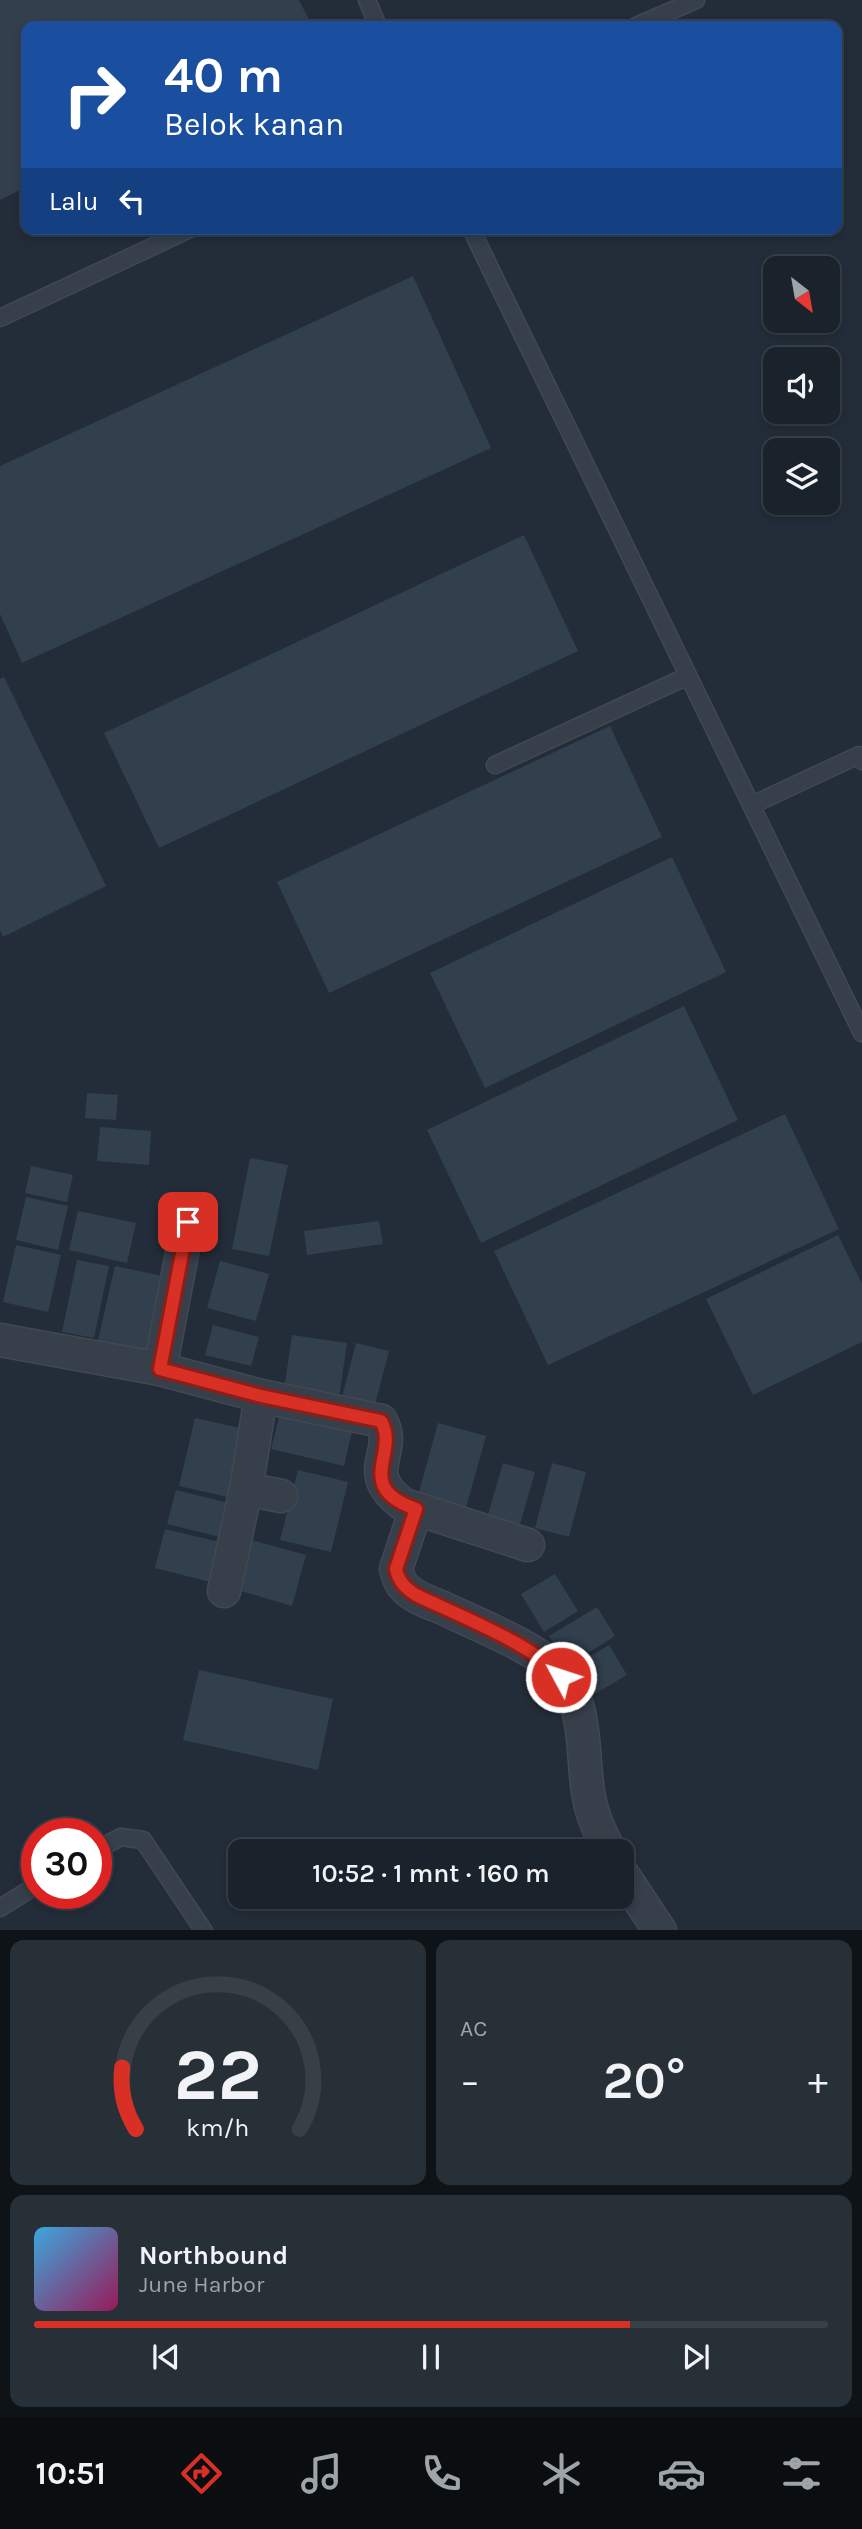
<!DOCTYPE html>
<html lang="id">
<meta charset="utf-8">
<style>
:root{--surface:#1a222b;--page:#272f37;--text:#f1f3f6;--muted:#9fa4a9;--line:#383f47;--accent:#d93025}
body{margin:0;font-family:Karla,sans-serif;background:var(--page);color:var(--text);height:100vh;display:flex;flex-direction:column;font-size:26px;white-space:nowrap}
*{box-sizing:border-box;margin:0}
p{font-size:23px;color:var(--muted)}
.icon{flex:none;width:38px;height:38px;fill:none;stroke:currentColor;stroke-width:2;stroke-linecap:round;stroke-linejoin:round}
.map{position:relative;height:1930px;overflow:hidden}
.sheet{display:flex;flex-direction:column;gap:10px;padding:10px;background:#0e1318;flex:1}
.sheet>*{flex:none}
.top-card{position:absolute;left:21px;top:21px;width:821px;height:214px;border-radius:14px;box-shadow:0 4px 10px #0003,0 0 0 2px var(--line);background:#1a4fa0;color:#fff;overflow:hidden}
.needle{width:46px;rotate:149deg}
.tools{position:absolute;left:763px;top:256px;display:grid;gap:14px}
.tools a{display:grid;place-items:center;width:77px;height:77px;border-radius:14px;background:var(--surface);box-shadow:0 4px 10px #0003,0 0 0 2px var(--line);font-size:35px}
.speed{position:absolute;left:21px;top:1818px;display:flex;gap:14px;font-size:35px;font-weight:700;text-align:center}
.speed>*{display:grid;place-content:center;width:91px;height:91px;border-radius:50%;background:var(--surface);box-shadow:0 4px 10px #0003,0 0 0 2px var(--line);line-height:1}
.speed .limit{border:10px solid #d22;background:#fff;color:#111}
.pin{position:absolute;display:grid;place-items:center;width:60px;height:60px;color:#fff;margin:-30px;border-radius:14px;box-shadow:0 4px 10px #0006}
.me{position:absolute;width:77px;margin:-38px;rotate:310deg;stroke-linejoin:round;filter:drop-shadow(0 0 5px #0008)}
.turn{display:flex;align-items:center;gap:24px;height:147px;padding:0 28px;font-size:32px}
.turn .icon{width:91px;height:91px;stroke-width:2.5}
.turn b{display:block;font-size:49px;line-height:60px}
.then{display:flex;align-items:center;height:66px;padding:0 28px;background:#0003;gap:14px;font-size:26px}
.big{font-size:52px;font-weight:600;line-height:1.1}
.sheet .widget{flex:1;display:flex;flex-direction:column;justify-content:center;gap:10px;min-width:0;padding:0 24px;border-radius:14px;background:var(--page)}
.sheet .dial{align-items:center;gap:0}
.dial svg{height:182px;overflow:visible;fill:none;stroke:var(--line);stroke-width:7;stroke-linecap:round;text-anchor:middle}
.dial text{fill:var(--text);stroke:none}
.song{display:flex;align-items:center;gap:21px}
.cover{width:84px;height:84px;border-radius:10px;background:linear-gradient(135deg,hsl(200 70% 55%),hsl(330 70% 35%))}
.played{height:7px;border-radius:4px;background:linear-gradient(90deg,var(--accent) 75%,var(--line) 75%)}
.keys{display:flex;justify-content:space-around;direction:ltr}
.heat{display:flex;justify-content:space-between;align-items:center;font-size:38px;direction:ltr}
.sheet .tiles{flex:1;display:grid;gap:10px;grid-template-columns:1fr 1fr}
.widget:last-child{grid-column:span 2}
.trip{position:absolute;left:228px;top:1839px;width:406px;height:70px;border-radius:14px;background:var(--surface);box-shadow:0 4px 10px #0003,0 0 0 2px var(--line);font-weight:600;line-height:70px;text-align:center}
.tab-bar{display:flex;height:112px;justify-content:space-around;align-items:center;background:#0a0e11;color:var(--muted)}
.tab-bar .icon{width:49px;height:49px}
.tab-bar .current{color:var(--accent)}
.tab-bar b{font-size:32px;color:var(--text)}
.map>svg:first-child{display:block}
.building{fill:#323f4d}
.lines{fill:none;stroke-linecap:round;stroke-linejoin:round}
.service-casing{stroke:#404853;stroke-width:19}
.minor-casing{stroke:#404853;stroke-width:35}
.service{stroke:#363f4a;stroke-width:16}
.minor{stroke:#363f4a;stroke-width:32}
.route-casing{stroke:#8d1f18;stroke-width:18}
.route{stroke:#d93025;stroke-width:12}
</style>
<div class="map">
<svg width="862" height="1931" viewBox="0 0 862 1931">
<rect width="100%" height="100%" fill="#232d39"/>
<!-- building -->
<g class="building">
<polygon points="0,0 299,0 312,26 26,26 26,187 0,200"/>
<polygon points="413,276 491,448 22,663 0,614 0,466"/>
<polygon points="524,535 578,651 159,848 104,733"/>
<polygon points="4,677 106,886 3,937 0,930 0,679"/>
<polygon points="610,726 662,837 329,993 277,882"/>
<polygon points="672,857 726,972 485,1088 430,973"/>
<polygon points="684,1006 738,1120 481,1243 427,1130"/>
<polygon points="87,1093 118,1095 116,1120 85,1118"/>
<polygon points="785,1114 839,1229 548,1365 494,1251"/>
<polygon points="100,1127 151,1131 149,1165 97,1161"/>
<polygon points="250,1158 288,1165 269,1256 232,1249"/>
<polygon points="31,1166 73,1175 67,1202 25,1193"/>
<polygon points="26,1197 68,1206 58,1250 16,1240"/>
<polygon points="78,1211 136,1223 127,1263 69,1250"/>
<polygon points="379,1221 383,1244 307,1255 304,1231"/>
<polygon points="838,1235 862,1284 862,1342 753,1395 706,1299"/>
<polygon points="16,1245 61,1255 48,1312 3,1302"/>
<polygon points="77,1260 109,1266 94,1338 62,1332"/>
<polygon points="220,1261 269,1274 256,1321 207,1308"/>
<polygon points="115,1266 173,1278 157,1353 98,1340"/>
<polygon points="213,1325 259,1337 251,1366 205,1355"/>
<polygon points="292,1335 347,1343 339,1398 284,1390"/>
<polygon points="356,1343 389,1351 375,1405 342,1397"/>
<polygon points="281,1410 353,1427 344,1466 271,1449"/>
<polygon points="195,1418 249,1430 232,1498 179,1486"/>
<polygon points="438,1423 486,1436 464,1515 416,1503"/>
<polygon points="503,1463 535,1472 517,1535 485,1525"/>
<polygon points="552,1463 586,1472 569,1537 535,1528"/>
<polygon points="298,1470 348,1482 331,1552 280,1540"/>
<polygon points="176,1490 233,1504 224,1538 167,1524"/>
<polygon points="165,1529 228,1544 218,1584 155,1568"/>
<polygon points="248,1539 306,1555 292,1606 234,1589"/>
<polygon points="555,1574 578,1611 544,1632 521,1594"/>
<polygon points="597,1607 615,1636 568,1666 549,1636"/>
<polygon points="609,1645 627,1675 588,1698 570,1668"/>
<polygon points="199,1670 333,1699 318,1770 183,1740"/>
</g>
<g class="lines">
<defs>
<g id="service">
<polyline points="367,0 378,26"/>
<polyline points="636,26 696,0"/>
<polyline points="471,229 862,1033"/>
<polyline points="0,318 190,229"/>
<polyline points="495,765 688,676"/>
<polyline points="752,805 859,755 862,761"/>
<polyline points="96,1850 121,1837 143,1840 204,1931"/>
<polyline points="0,1908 37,1885"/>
</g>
<g id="minor">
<path d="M0,1340L160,1369L261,1396L381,1421C399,1452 358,1472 404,1505L528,1545"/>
<polyline points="160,1369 188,1222"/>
<polyline points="261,1396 246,1489 281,1496"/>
<path d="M416,1509L396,1569C398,1577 400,1583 405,1588C415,1598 431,1603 443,1608C472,1622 529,1645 552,1666C591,1701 580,1751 589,1797C592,1816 601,1834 610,1852"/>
<polyline points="224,1591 246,1489"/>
<polyline points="621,1872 660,1931"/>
</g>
</defs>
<!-- service casing -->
<use href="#service" class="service-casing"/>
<!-- minor casing -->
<use href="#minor" class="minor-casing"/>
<!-- service -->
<use href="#service" class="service"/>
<!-- minor -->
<use href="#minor" class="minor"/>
</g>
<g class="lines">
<defs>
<path id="route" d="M188,1222L160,1369L261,1396L381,1421C400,1453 352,1487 416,1509L396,1569C399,1582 405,1588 416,1595C455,1614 535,1645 561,1677"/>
</defs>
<!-- route casing -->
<use href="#route" class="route-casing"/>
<!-- route -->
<use href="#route" class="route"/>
</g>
</svg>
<div class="tools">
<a><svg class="needle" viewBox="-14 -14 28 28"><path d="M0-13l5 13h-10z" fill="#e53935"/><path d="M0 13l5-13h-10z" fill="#9fa4a9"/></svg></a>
<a><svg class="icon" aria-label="sound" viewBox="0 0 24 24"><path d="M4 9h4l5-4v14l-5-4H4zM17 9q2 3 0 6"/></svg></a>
<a><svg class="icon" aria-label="layers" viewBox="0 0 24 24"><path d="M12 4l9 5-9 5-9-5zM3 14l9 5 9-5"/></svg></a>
</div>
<div class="speed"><div class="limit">30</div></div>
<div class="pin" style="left:188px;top:1222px;background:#d93025"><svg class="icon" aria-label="arrive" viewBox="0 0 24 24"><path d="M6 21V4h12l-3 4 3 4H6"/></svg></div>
<svg class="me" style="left:561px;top:1677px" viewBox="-20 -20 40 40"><circle r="17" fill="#d93025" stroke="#fff" stroke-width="3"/><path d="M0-11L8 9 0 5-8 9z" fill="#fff"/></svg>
<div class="trip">10:52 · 1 mnt · 160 m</div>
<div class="top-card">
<div class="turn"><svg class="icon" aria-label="right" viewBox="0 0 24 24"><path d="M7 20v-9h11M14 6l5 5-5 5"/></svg><div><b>40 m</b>Belok kanan</div></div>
<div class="then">Lalu<svg class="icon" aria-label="left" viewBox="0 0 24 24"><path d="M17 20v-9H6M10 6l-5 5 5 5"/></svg></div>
</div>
</div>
<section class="sheet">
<div class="tiles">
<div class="widget dial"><svg viewBox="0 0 100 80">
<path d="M14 69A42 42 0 1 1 86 69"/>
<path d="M14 69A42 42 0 0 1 8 42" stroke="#d93025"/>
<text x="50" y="56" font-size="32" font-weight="700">22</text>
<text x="50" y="72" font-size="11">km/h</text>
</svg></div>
<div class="widget"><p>AC</p>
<div class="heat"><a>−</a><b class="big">20°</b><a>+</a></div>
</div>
<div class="widget">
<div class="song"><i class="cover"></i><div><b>Northbound</b><p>June Harbor</p></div></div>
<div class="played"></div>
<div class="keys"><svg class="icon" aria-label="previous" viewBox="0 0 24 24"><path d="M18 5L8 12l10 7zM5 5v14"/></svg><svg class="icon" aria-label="pause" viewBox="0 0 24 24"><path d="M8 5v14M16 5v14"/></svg><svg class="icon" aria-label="next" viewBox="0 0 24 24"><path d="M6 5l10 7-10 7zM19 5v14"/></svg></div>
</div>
</div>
</section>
<nav class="tab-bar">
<b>10:51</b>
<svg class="icon current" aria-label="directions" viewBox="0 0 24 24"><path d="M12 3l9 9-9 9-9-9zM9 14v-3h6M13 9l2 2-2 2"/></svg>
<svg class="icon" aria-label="music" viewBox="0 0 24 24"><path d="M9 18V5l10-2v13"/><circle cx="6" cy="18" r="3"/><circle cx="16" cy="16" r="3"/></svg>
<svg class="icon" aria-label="phone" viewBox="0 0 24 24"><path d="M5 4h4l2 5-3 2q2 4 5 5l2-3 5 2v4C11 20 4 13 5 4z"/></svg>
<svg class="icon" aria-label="climate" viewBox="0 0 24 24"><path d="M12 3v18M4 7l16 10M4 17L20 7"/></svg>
<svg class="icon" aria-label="car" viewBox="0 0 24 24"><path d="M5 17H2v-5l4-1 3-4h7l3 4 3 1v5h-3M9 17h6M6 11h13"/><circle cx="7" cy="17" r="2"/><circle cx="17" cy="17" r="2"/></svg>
<svg class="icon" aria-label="filters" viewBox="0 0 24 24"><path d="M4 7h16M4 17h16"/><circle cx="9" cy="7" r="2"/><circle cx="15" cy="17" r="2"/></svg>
</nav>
